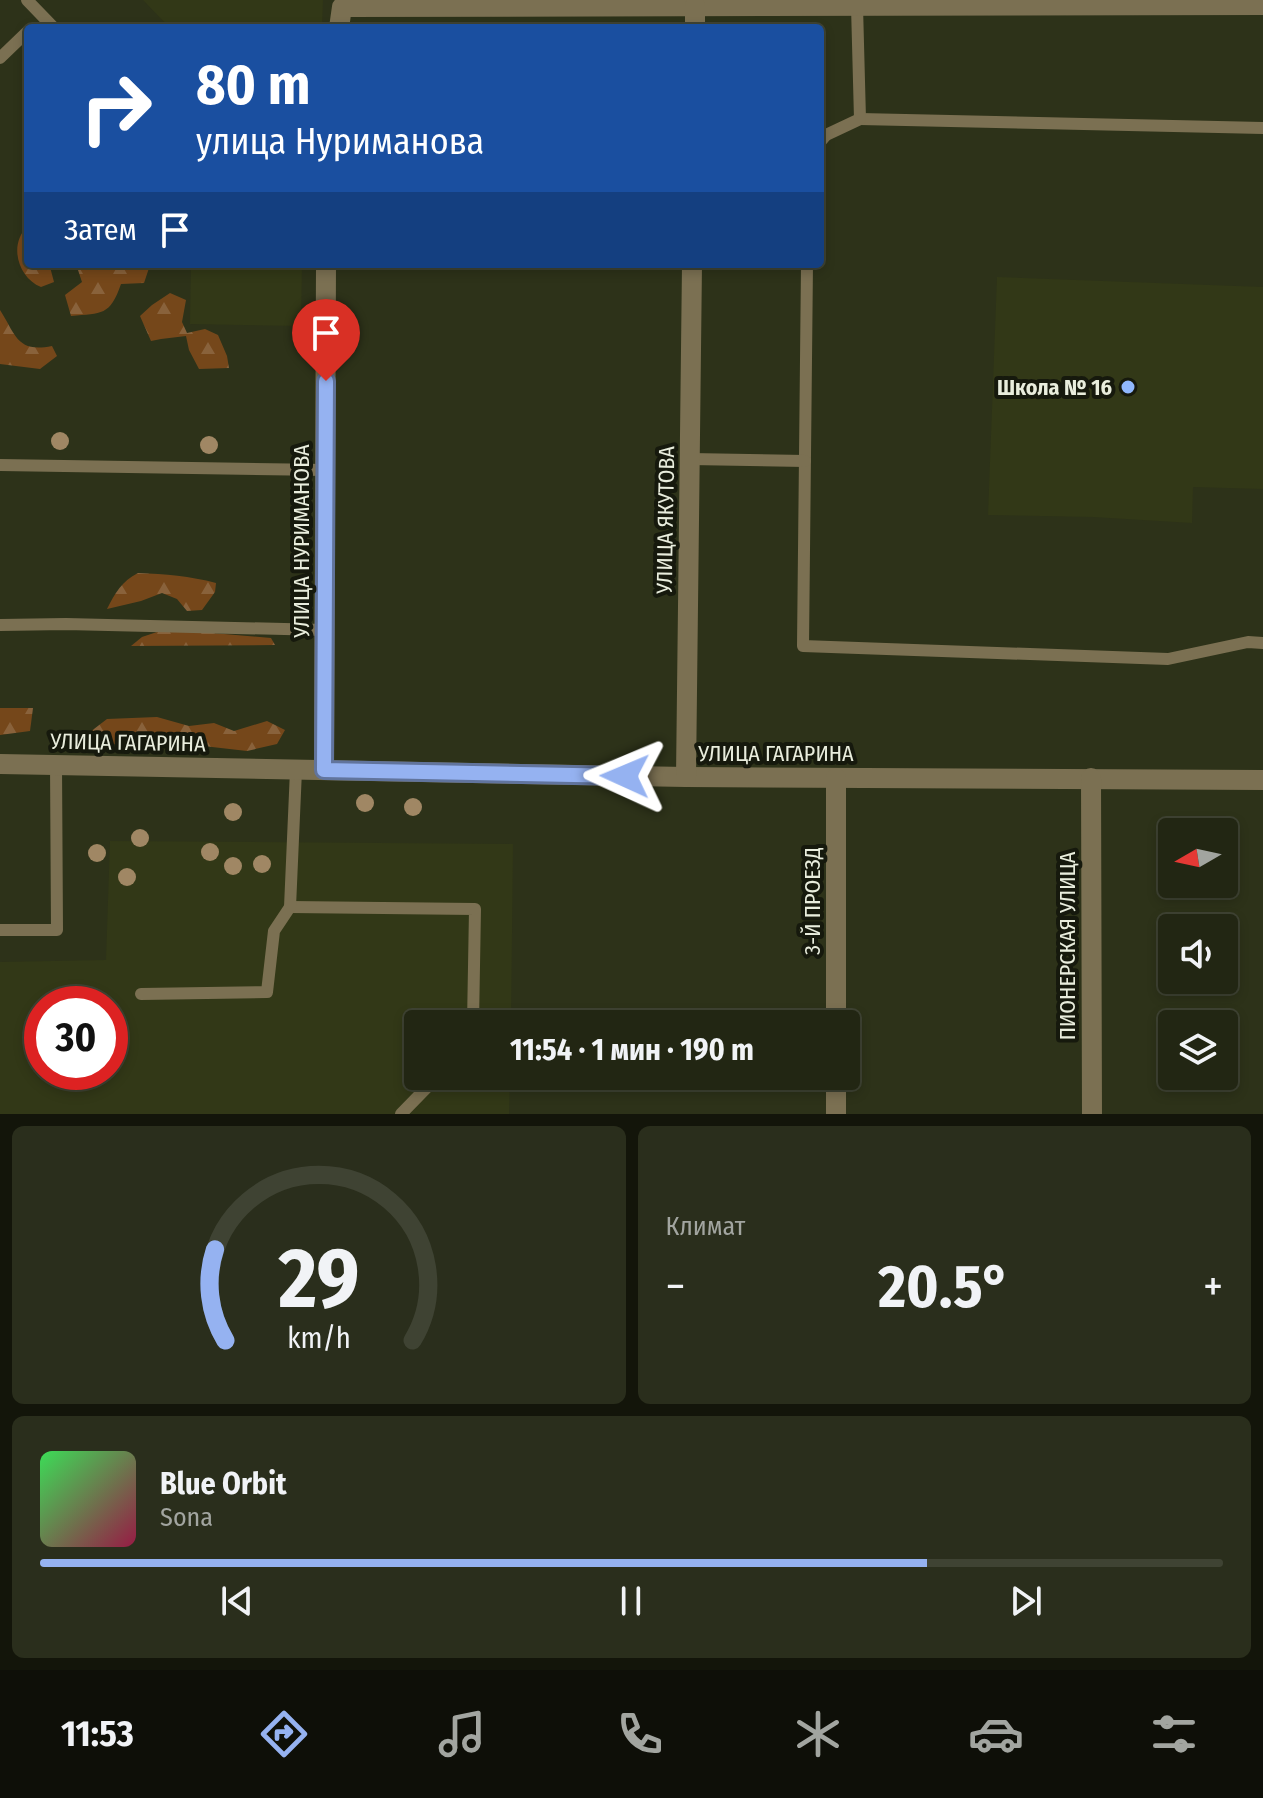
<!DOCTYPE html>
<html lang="ru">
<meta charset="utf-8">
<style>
:root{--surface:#222613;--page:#2a2e1c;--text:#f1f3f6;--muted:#a2a5a0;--line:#3f4333;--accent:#95b2f1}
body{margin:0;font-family:"Fira Sans Condensed",sans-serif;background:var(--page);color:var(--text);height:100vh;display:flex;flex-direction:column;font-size:30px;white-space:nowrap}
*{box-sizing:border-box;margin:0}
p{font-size:26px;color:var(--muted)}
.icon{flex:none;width:44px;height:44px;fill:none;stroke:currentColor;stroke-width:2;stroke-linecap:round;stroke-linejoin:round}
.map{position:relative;height:1114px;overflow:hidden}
.sheet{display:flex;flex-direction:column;gap:12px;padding:12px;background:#13150a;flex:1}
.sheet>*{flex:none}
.guide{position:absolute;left:24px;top:24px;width:800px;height:244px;border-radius:8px;box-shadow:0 4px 12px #0003,0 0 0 2px var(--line);background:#1a4fa0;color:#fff;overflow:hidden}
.needle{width:52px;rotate:261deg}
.tools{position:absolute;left:1158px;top:818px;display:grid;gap:16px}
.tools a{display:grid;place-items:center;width:80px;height:80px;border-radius:8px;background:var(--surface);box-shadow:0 4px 12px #0003,0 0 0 2px var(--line);font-size:40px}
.speed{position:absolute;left:24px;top:986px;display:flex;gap:16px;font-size:40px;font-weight:700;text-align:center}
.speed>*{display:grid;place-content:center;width:104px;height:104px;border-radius:50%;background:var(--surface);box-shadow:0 4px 12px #0003,0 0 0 2px var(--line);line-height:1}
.speed .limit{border:12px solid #d22;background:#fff;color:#111}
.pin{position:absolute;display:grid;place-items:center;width:68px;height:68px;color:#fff;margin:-82px -34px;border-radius:50% 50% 50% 0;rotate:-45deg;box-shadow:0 0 8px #0007}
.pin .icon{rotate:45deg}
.me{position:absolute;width:88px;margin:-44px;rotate:271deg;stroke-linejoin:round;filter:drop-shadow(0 0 6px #0008)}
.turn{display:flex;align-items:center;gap:28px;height:168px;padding:0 40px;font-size:36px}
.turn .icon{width:104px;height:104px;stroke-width:2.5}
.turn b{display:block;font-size:56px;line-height:68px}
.then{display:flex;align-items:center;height:76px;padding:0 40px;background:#0003;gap:16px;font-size:30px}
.big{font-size:60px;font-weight:700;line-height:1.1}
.sheet .tile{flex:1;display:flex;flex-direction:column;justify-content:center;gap:12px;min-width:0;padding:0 28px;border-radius:12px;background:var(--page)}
.sheet .dial{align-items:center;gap:0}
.dial svg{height:208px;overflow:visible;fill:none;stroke:var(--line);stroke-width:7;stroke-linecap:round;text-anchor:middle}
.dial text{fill:var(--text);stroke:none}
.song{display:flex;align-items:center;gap:24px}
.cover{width:96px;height:96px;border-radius:12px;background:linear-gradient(135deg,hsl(130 70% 55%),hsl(340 70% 35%))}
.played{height:8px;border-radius:4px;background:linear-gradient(90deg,var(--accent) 75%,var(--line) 75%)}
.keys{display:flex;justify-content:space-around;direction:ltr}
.heat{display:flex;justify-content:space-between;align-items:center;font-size:44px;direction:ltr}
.sheet .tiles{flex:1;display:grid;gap:12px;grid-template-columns:1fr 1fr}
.tile:last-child{grid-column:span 2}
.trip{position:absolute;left:404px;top:1010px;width:456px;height:80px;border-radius:8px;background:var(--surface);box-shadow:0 4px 12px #0003,0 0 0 2px var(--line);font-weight:700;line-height:80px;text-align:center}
.menu{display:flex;height:128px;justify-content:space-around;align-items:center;background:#0e0f08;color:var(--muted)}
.menu .icon{width:56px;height:56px}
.menu .current{color:var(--accent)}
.menu b{font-size:36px;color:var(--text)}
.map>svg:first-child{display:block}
.built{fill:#323817;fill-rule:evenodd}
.forest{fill:url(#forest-firs)}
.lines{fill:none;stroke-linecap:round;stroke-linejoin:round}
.lane{stroke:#7b7052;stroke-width:12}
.street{stroke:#7b7052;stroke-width:20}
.tree{fill:#a08764}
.route-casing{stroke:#61749d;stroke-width:20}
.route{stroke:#95b2f1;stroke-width:14}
.poi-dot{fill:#90b8fd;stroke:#16190d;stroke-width:3}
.labels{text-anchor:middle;stroke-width:8;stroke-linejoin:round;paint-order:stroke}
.poi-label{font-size:22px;font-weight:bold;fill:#e9eddd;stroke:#16190d;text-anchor:end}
.street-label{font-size:22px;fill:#e9eddd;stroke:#16190d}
</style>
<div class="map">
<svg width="1263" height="1114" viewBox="0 0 1263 1114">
<defs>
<pattern id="forest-firs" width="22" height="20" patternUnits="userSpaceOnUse" patternTransform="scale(2)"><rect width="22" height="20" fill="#75471a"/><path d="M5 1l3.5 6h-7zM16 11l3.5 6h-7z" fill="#89623b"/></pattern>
</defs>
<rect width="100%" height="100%" fill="#2d3219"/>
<!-- built -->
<g class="built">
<polygon points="143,0 323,0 322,28 170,28"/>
<polygon points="191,264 302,264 301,326 190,324"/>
<polygon points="997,277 1263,287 1263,489 1193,487 1192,523 1093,517 988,515"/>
<path d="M110,841L513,844L511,1024H418V1076H510L509,1114H0V962L106,960ZM42,1004H110V1072H42Z"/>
</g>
<!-- forest -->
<g class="forest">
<path d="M28,226V264H51L50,267L54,282L41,287C18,278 8,244 28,226Z"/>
<path d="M76,264H141L150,265L144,283L121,284C110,316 102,313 71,316L65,295L82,282Z"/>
<polygon points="170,293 186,300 182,322 187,333 205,329 218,335 227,356 229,368 199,369 189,350 186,336 161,339 151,341 140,316 152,305"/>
<path d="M0,310C16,335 17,353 52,346L57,356L40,369L0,364Z"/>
<path d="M138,573C165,574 190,576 216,583L215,592L202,610L187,611L177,599L162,593L141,601L107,609C115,593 122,581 138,573Z"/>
<polygon points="166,629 271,638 275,645 131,646 142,637"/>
<polygon points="0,708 33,708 30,731 0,735"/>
<polygon points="157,717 189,726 214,723 234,731 267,721 285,730 277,744 247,751 151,740 108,745 90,732 107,719"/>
</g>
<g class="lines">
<!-- lane -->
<g class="lane">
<polyline points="27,0 54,28"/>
<polyline points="0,58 28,31"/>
<polyline points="860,119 1263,128"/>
<polyline points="820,142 826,135 860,119 857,6"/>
<polyline points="807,264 803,646 1168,659 1248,642 1263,643"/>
<polyline points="690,459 805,461"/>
<polyline points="0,465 326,470"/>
<polyline points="0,625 66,624 325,630"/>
<polyline points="290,907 475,909 473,1024"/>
<polyline points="0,930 57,930 56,765"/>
<polyline points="141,994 267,992 274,931 290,907 296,770"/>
<polyline points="401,1114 438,1076"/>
</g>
<!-- street -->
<g class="street">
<polyline points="339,28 342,7 1263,5"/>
<polyline points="695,28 695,6"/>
<polyline points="0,764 686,777 1263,780"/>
<polyline points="324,770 326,264"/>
<polyline points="686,777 692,264"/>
<polyline points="1091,778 1092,1114"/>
<polyline points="836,1024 836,778"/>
<polyline points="836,1114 836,1076"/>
</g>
</g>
<!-- trees -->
<g class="tree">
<circle cx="60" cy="441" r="9"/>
<circle cx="209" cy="445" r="9"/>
<circle cx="365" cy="803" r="9"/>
<circle cx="413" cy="807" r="9"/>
<circle cx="233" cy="812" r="9"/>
<circle cx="140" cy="838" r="9"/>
<circle cx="210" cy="852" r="9"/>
<circle cx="97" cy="853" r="9"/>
<circle cx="262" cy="864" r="9"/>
<circle cx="233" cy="866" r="9"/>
<circle cx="127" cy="877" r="9"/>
</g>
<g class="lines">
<defs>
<polyline id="route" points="326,381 324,770 625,776"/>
</defs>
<!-- route casing -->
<use href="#route" class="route-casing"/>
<!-- route -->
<use href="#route" class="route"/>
</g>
<!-- markers -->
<circle class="poi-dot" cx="1128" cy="387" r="8"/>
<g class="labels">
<!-- poi labels -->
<g class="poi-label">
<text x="1112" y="395">Школа № 16</text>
</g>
<!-- street labels -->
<g class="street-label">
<text transform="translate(665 520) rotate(-89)" y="8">УЛИЦА ЯКУТОВА</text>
<text transform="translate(301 541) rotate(-90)" y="8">УЛИЦА НУРИМАНОВА</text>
<text transform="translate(128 742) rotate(1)" y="8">УЛИЦА ГАГАРИНА</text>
<text x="776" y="761">УЛИЦА ГАГАРИНА</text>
<text transform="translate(812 901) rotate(-90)" y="8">3-Й ПРОЕЗД</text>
<text transform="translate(1067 946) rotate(-90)" y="8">ПИОНЕРСКАЯ УЛИЦА</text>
</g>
</g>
</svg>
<div class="tools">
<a><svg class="needle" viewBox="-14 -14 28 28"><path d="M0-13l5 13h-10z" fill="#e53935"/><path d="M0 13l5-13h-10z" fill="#a2a5a0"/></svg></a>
<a><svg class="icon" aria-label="sound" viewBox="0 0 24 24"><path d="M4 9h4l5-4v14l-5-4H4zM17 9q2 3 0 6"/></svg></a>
<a><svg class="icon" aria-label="layers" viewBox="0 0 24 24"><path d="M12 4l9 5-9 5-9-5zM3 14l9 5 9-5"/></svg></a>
</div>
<div class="speed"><div class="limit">30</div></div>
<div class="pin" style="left:326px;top:381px;background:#d93025"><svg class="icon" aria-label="arrive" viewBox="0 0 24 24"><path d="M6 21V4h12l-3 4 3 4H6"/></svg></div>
<svg class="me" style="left:625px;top:776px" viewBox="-20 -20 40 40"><path d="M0-17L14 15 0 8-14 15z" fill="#95b2f1" stroke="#fff" stroke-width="4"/></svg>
<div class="trip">11:54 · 1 мин · 190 m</div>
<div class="guide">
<div class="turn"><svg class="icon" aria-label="right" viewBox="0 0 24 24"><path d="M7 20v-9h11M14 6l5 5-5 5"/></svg><div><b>80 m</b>улица Нуриманова</div></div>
<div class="then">Затем<svg class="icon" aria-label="arrive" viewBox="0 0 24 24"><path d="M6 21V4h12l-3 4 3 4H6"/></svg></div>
</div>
</div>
<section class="sheet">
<div class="tiles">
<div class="tile dial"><svg viewBox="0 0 100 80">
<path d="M14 69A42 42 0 1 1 86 69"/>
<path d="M14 69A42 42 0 0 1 10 34" stroke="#95b2f1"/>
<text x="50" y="56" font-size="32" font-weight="700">29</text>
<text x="50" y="72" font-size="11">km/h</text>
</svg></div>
<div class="tile"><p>Климат</p>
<div class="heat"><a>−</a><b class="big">20.5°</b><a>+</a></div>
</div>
<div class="tile">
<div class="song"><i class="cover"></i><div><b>Blue Orbit</b><p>Sona</p></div></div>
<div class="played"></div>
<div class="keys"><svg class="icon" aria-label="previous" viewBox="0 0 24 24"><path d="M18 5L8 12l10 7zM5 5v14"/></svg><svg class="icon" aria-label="pause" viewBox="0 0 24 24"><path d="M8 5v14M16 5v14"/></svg><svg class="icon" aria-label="next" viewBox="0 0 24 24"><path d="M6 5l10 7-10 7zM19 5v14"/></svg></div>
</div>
</div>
</section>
<nav class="menu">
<b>11:53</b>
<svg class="icon current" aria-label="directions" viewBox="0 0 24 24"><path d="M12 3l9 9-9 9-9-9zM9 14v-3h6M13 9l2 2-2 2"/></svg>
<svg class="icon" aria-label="music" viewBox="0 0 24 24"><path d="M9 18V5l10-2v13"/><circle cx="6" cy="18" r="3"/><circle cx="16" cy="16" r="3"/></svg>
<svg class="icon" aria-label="phone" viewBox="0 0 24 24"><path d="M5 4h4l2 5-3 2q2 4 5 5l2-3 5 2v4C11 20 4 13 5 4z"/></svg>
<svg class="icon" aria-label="climate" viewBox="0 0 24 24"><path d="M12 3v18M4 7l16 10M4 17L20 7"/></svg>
<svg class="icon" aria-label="car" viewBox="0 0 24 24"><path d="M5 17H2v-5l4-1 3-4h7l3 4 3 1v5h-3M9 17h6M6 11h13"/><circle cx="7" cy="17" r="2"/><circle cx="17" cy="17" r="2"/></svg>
<svg class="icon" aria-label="filters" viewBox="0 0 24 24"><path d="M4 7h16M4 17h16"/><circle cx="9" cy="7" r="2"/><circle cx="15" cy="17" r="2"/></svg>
</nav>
